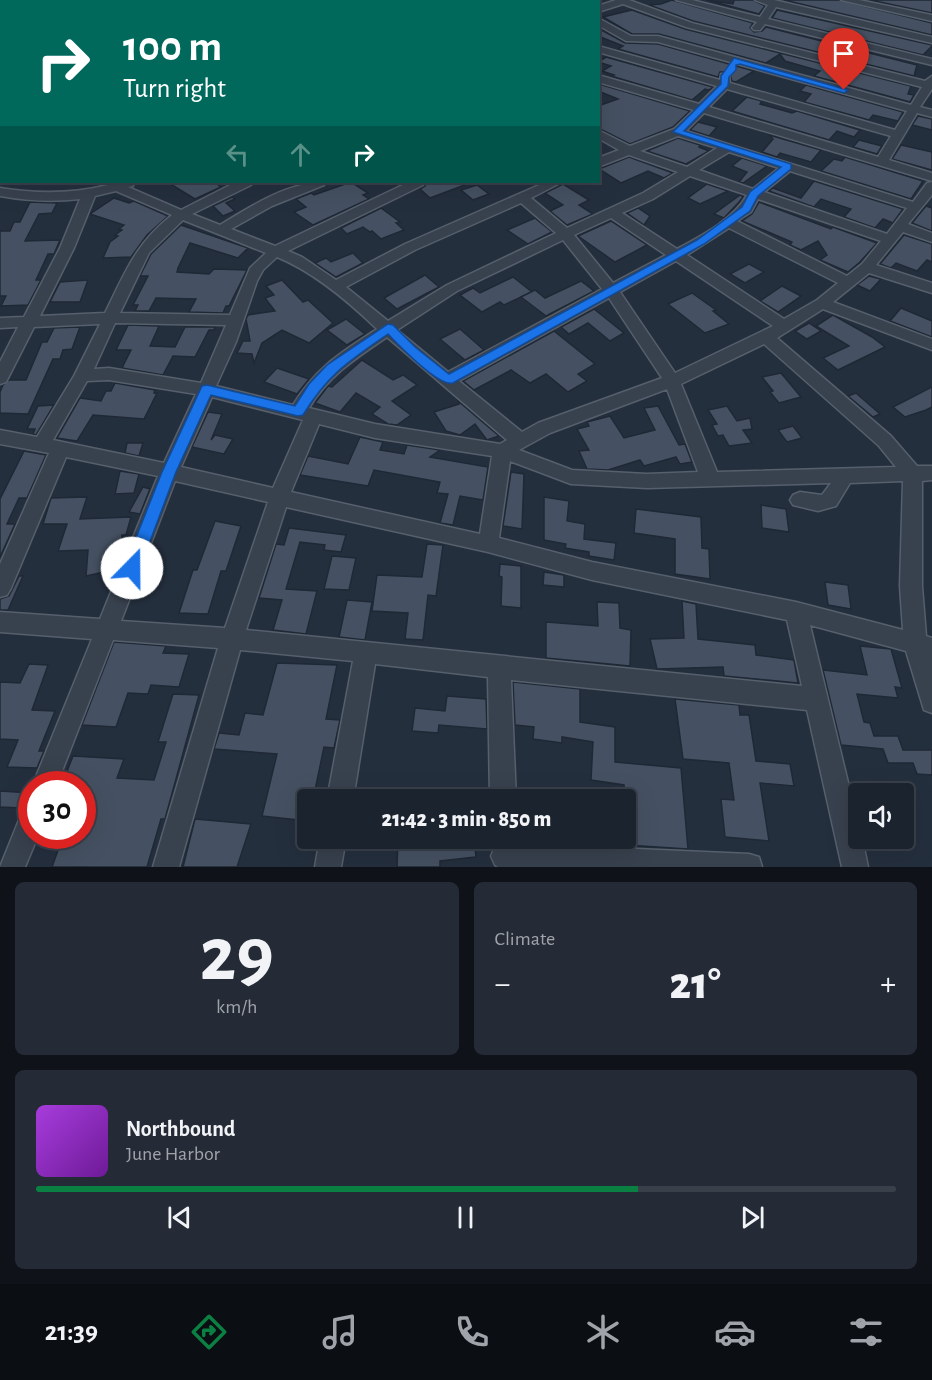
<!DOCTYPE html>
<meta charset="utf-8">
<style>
:root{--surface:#1b232e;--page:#242b36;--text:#f1f3f6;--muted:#a0a4aa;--line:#39404a;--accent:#0b8043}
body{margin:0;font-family:"Alegreya Sans",sans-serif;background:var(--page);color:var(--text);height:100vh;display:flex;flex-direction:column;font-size:22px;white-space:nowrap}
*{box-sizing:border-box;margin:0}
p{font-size:20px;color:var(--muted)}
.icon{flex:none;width:33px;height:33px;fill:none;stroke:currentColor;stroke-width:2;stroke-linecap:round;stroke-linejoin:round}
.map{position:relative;height:867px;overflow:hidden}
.side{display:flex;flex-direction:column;gap:15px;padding:15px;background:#0f1319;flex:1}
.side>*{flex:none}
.hud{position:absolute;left:0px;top:0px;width:600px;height:183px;box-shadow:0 6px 24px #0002,0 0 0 2px var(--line);background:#00695c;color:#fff;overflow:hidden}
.tools{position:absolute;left:848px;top:783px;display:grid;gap:12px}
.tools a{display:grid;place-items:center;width:66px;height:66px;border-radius:6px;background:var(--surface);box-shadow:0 6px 24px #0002,0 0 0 2px var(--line);font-size:30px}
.speed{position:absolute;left:18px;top:771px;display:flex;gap:12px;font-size:30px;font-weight:700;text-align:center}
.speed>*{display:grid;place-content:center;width:78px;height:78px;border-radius:50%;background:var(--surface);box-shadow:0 6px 24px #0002,0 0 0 2px var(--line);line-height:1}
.speed .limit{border:9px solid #d22;background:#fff;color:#111}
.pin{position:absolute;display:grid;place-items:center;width:51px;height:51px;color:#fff;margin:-62px -26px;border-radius:50% 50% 50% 0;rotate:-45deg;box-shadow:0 0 6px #0007}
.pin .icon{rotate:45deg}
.me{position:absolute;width:66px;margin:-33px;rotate:22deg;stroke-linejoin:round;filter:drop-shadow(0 0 4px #0008)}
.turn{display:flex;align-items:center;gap:21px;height:126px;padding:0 24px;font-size:27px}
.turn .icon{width:78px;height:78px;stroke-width:2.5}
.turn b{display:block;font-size:42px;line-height:51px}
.lanes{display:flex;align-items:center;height:57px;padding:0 24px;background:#0003;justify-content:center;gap:30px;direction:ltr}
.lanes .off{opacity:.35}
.big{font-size:45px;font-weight:800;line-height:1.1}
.side .tile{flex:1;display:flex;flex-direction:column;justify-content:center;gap:9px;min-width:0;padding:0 21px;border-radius:9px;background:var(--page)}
.side .dial{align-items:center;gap:0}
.dial b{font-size:78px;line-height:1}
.song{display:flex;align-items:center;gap:18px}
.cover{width:72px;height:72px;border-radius:9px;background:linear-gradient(135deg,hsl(280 70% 55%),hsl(280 70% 35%))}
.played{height:6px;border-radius:3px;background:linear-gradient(90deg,var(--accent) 70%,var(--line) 70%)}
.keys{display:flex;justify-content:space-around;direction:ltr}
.heat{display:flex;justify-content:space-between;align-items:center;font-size:33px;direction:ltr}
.side .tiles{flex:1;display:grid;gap:15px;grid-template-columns:1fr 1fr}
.tile:last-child{grid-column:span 2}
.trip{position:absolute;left:297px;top:789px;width:339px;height:60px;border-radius:6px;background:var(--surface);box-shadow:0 6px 24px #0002,0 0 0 2px var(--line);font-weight:800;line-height:60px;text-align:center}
.tab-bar{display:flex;height:96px;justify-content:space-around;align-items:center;background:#0b0e12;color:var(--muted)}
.tab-bar .icon{width:42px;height:42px}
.tab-bar .active{color:var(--accent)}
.tab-bar b{font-size:27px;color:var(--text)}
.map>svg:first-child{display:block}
.building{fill:#455162;stroke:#1f2835;stroke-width:1.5}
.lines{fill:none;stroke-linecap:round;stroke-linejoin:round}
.minor-casing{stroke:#565f6c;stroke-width:3}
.path{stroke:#44595c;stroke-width:1.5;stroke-dasharray:2 2;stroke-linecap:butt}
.minor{fill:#38414e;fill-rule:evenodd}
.route{fill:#1a73e8;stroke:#114b97;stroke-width:1.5}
</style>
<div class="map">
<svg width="932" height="867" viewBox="0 0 932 867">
<rect width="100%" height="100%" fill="#242f3e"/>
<!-- building -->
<g class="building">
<polygon points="672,0 753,23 750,28 754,32 762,31 766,27 917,65 914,76 693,21 649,5 661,4"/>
<polygon points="707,0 733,4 734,0 753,0 765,6 759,14"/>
<polygon points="784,0 839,0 932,23 932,35"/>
<polygon points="870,0 932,0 932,13"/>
<polygon points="632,10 685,29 911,86 908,94 914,95 910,102 814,76 820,71 785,61 780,54 766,63 659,34 632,34 603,17"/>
<polygon points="777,10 932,45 932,46 923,55 772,18"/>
<polygon points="598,28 625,43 658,44 754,71 736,82 732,81 729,72 720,72 718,77 618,49 623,46 598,36"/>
<polygon points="606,57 713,87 709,90 705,89 692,100 611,76 614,75 602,71 611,66 598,62"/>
<polygon points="598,85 599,84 690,111 673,127 630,144 598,128 598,106 618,99 598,91"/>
<polygon points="806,85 903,112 898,121 873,115 869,120 804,102 811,94 800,91"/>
<polygon points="747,97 762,101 760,104 792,113 797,111 860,130 854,137 837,131 829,140 732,111"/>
<polygon points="918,116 932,119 932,130 912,125"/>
<polygon points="698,122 717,127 709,136 690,130"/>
<polygon points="769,135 821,150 811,162 780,153 777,157 762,152 773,139"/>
<polygon points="678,138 700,145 699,147 709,151 686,164 647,151"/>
<polygon points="859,140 882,146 877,154 853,147"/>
<polygon points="901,145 932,152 932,170 892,159"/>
<polygon points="629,157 673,173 664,178 648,171 621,183 599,169"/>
<polygon points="845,157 923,181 911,199 821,171 834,159 842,161"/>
<polygon points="742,158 767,166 743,183 739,182 747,172 732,166"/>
<polygon points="814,181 903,209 893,223 883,219 875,228 844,217 851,209 821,199 814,207 769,191 773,188 801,198"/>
<polygon points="167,182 214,182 221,187 195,199"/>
<polygon points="351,182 368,193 363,195 369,199 313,225 294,212 306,207 296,199 311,193 314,195"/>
<polygon points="426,182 470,182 470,183 430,198 420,189 425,186"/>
<polygon points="563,184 589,200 579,205 593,214 567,225 550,211 563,205 545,193"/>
<polygon points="707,184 728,191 700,204 688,198"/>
<polygon points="477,185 489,194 473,200 461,190"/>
<polygon points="740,195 743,197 739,202 724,218 714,214"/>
<polygon points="232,197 235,199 226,203 235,211 223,216 213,206"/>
<polygon points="114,198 129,203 134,201 168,216 147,235 131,257 103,258 110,242 118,236 115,235 122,230 119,229 124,225 90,214"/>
<polygon points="30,202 57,203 52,213 39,214 25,241 60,240 54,254 48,254 36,280 41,280 28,305 1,306 6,296 0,296 0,231 10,231 14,222 20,222"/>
<polygon points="759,202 831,229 833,227 877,243 860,262 848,272 820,260 827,255 818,241 801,250 790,245 792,242 742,221 752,214"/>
<polygon points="926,206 932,208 932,231 912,223"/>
<polygon points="381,208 400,222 396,223 404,230 381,239 372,231 370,232 363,227 347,234 341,228"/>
<polygon points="638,208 650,216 644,225 627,213"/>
<polygon points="535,218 552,232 528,244 507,230"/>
<polygon points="611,221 647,245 615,262 578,236"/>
<polygon points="181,225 248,248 238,258 190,243 178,268 177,272 209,274 214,269 247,270 229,306 226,306 223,313 189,312 196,299 156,298 149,311 135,311 138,305 133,305 148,276 140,276 151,254"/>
<polygon points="904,235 932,244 932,262 927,260 917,271 896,263 891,268 880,264"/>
<polygon points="353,253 363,263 336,277 315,263 326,258 331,262"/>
<polygon points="749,264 764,272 745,283 730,274"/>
<polygon points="425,275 439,287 397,309 384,298"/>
<polygon points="869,276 881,279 870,291 857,285"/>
<polygon points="513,277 532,292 504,305 500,302 482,312 460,295 473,288 480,293"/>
<polygon points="88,280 80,302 50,302 60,282"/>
<polygon points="282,280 303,302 308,300 333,323 309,343 282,330 262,343 254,363 252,354 237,353 243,341 250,341 246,319 248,315 275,311 265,298 274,295 266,286"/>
<polygon points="581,281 594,291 546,316 521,297 535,290 545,298"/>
<polygon points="782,286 801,296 778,312 760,301"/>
<polygon points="692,293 716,310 713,311 729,324 705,333 668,304"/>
<polygon points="901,308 932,321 932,337 890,321"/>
<polygon points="594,309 624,333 610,341 588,323 569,334 561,327"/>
<polygon points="833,315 872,337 885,347 838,370 823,358 849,346 816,326"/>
<polygon points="346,319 365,334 347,345 327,330"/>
<polygon points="809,323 821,331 807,339 795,331"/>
<polygon points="128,325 159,326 150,346 175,347 185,327 215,327 214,330 209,330 195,357 173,356 163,375 122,368 131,350 116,350"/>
<polygon points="80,327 72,349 63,350 60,359 53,359 28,414 0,413 0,392 3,385 9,380 26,380 42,342 47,342 54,328"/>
<polygon points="460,329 484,350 465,360 440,339"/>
<polygon points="554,331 595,364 578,374 587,381 568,392 546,374 530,383 511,370 474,390 463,381"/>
<polygon points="362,360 393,380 403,375 417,385 392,401 411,415 397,425 388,424 372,414 380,407 356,393 340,412 315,403 328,386 332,387"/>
<polygon points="277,368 309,379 297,394 264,382"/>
<polygon points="781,373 801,397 779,403 770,392 773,391 762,377"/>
<polygon points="115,383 155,390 154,393 157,393 144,419 93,415 77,441 57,438 80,398 101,401 106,391 111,391"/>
<polygon points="932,387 932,407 926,410 905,417 893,407"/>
<polygon points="856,393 880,414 873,417 848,396"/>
<polygon points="458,402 458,401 499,436 487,440 475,424 460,435 446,431 434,412 459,404"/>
<polygon points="54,405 36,435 33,434 35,429 27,429 38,406"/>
<polygon points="658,406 679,445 685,444 692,462 680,464 676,457 644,466 640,460 608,470 587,469 579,451 589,450 577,429 589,426 587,422 610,416 624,438 655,430 644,408"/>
<polygon points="727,406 737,421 750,418 752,429 743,430 752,443 729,446 723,435 718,436 712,425 717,424 708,410"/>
<polygon points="208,412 222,414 211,440 215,435 233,439 224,454 192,447"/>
<polygon points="793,426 802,438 787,442 778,430"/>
<polygon points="360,437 383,442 380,450 404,454 407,445 440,450 430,457 488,467 483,500 460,496 453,525 440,523 448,494 437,493 440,482 374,470 368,486 300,475 308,456 348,464"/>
<polygon points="127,443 143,443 139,456 125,453"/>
<polygon points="24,451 46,455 27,498 19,498 7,524 15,524 0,557 0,499"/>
<polygon points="120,471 139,474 134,493 115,494"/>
<polygon points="511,472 524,474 522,529 503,526"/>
<polygon points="143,487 150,489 140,514 129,512"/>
<polygon points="87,497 80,519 131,517 126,535 122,535 121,562 118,569 86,576 88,550 58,551 67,524 43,524 51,498"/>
<polygon points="544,497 569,501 567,521 585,524 584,539 616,543 614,560 589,556 589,552 565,548 566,544 544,540"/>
<polygon points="761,505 786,509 789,532 762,528"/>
<polygon points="636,509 701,517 702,548 709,549 710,579 675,574 675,539 634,533"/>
<polygon points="215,521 241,526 226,571 221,571 208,614 179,613 193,570 197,570"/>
<polygon points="289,528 346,535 341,552 324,550 325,545 300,542 286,589 317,591 306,634 273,630 282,600 259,598 276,544 284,545"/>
<polygon points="427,544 443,545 436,596 428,595 423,640 405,639 408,613 372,611 377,575 422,577"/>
<polygon points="332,556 356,558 349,590 324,589"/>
<polygon points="500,564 521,566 521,608 501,606 502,577 499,576"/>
<polygon points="544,572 564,575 564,587 543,585"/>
<polygon points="19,576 23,576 8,610 0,610 0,599 9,596"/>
<polygon points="825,582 848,585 851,609 828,605"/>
<polygon points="347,600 372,602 365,640 339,637"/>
<polygon points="682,601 696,604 698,639 755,645 756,655 794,660 798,683 724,676 723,667 657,669 650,639 684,638"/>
<polygon points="597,602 619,603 620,628 631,630 630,666 546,658 546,622 598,626"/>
<polygon points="114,642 166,646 163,653 189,654 179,687 151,685 148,694 128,693 116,727 82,725"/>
<polygon points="860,646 891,649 902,688 895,687 898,698 857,694 864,722 870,723 874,736 898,736 903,750 932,750 932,775 917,774 913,763 888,763 883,749 841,745 823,670 867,675"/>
<polygon points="277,663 337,665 326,719 340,720 334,748 324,747 313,800 308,800 308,821 262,816 277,754 214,749 219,733 239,735 245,713 263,715"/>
<polygon points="29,664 48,665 32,710 55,711 39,751 44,751 37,768 7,767 18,740 0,739 0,682 20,683"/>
<polygon points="513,682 580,689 580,722 615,727 615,762 681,768 688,849 626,845 624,785 591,780 593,742 562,737 562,743 533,739 534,727 515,725"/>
<polygon points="173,694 199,695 165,819 161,819 147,867 52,867 62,839 78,840 80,836 82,836 82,827 93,796 82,796 82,784 62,784 73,756 124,759 117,778 154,780 166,742 158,742"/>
<polygon points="447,696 486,699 487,729 439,725 438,733 412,731 415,708 445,711"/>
<polygon points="675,699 739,705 740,715 749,715 756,761 790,764 794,786 760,783 769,841 725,837 721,799 734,800 729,763 683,759"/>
<polygon points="0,791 32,793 32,795 27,806 22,808 0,807"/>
<polygon points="195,819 251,824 237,867 183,867"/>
<polygon points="398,838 474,838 476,857 440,861 440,867 397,867"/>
<polygon points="525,838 564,838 564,843 525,842"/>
</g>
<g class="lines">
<defs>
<g id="minor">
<polygon points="78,0 97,0 77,2"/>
<rect x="115" y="0" width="10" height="2"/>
<polygon points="190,0 200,0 200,2 191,2"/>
<polygon points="232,0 248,0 231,2"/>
<polygon points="291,0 302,0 303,2 292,2"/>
<polygon points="359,0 370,0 371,2 360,2"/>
<polygon points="446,0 460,0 445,2"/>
<polygon points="539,0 551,0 538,2"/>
<path d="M616,0H629L692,23L925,81L932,76V89L920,107L932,110V117L917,113L889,160L932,173V181L704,113L686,131L913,202L927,183L932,182V195L908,224L932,233V242L903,232L876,265L932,283V293L869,273L833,302L932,339V350L823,309L777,338L891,436L917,466H932V480L922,481V586L926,636L932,638V713L924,710L906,651L810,625L858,824V838H862L868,867H842L807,710L511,680L516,800H490L488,677L375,664L353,800H327L353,661L240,650L179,867H153L218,648L113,640L57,784H33L92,639L0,632V612L100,619L158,476L66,457L11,588L7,595L0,597V564L49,453L0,444V430L37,437L74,376L100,324L34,327L6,382L0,384V362L18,327L0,328V318L24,317L60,248L80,199C53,202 27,201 0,196V188C37,194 72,194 108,185H110L109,182H133V186L128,187L181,210L236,182H252L251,185L192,214L220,225C251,206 288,182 325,182L324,185L272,206L231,229L275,246L409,182H424L423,185L288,251L302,257L336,280L405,244L546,182H562L531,198L567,228L643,193L678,172L629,155L598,167V158L619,150L598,138V130L630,146L674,129L694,110L598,82V75L699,104L717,86L598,52V46L720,80L721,74H729L730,83L895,130L907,111L658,42L626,41L598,25V18L631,36H658L911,105L922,87L686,27L623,4L598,12V6ZM727,89L891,136L878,157L709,107ZM678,136L717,148L687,167L640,151ZM729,152L779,168L753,189L699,170ZM790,171L907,208L887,234L764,192ZM690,176L747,195C734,219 701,236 677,249L622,213L653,199ZM116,191L172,215C135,244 125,273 105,313L40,316L74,248L95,196ZM758,199L881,241L862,264L847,276L737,221L751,212ZM521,203L556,233L447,285L388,321L346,287L415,250ZM611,218L666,255L613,283L574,235ZM183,220L266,253L250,268L230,315L120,313L149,253ZM729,228L838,283L817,300L784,319L687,255ZM563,240L602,289L448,372L397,330L457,291ZM277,257C314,272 349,302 377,329C341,353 317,366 293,405L216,386L236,342L257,281L263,270ZM676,261L773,326L675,373L620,292ZM609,298L662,378L538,423L522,432L459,381ZM115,323L226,325L201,383L109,368L94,369ZM387,337L507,440L500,444L375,424L309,408C328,376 356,358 387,337ZM764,344L879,446L896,467L717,472L681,384ZM109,380L196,394L164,463L53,440L87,381ZM667,389L698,472L647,474L572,470L519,450L550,433ZM212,397L303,420L273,488L181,467ZM319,424L375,438L492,456L480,534L291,492ZM510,461L571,484L647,488L831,483L822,495L800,492L793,495L790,500L793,505L818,511L836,506L850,483L903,481L900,586L903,630L796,602L592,562L499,538ZM175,481L268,502L225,628L121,621ZM286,507L488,552L592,580L787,620L802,686L246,630Z"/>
<polygon points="676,0 692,0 760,17 768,5 755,0 774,0 932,37 932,43 776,7 768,19 932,59 932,65 765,24 760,30 754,30 752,28 757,22"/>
<polygon points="841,0 859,0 932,15 932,21"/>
<rect x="0" y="17" width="2" height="6"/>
<rect x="0" y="43" width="2" height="6"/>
<rect x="0" y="72" width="2" height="6"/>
<polygon points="0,98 2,98 0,105"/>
<polygon points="2,154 2,163 0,164 0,155"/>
<polygon points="32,806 32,836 38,836 25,867 0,867 23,810"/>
<polygon points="320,838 346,838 341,867 315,867"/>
<polygon points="504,843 749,854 759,857 762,867 498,867 495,865 491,856 495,847"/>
</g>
</defs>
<!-- minor casing -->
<use href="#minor" class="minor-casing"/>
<!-- path -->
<polyline class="path" points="312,2 317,0"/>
<!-- minor -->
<use href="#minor" class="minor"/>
</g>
<!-- route -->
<path class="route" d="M734,58L848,90L844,93L740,64L736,65V70L729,77L728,86L684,131L791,164V169L758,196L750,211L704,244L453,383C438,387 399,345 388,334C349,361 328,374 303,415L298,416L211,395L176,472L140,568L138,573L132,575L127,573L124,568L162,472L202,386L207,385L295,406L309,384L327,365L388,324L393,325L415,347L449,374L697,240L742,207L750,192L781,167L673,132L721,84V76Z"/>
</svg>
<div class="tools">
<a><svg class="icon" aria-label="sound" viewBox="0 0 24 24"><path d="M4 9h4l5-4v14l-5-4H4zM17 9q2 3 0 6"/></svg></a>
</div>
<div class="speed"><div class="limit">30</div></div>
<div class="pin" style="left:844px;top:90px;background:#d93025"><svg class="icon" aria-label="arrive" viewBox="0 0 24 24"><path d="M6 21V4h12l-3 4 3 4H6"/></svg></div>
<svg class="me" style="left:132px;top:568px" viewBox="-20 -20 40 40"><circle r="19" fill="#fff"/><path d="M0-13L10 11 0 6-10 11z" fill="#1a73e8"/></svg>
<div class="trip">21:42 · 3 min · 850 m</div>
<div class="hud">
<div class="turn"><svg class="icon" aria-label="right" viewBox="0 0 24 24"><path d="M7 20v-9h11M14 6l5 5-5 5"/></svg><div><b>100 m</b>Turn right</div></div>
<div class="lanes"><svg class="icon off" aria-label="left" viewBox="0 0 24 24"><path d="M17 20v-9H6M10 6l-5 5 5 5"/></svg><svg class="icon off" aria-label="ahead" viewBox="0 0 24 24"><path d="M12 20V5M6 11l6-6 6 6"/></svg><svg class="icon" aria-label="right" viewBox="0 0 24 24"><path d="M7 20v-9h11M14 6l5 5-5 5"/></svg></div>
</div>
</div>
<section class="side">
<div class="tiles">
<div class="tile dial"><b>29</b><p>km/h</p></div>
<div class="tile"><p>Climate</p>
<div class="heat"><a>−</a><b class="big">21°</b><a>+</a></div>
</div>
<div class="tile">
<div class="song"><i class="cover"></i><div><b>Northbound</b><p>June Harbor</p></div></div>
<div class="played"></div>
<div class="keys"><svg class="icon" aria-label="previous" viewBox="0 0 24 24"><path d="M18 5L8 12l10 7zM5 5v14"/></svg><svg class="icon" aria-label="pause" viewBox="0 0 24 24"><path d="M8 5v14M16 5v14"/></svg><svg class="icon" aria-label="next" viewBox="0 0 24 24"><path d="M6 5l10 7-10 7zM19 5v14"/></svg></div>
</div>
</div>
</section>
<nav class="tab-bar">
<b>21:39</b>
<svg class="icon active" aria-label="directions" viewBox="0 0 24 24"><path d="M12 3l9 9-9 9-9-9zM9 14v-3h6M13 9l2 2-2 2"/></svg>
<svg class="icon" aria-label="music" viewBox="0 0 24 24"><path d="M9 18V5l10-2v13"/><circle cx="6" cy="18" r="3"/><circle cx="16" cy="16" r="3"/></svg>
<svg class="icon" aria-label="phone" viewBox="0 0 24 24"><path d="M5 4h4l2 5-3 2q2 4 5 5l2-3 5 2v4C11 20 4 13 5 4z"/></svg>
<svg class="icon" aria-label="climate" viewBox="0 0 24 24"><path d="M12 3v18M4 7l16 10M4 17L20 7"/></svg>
<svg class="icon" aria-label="car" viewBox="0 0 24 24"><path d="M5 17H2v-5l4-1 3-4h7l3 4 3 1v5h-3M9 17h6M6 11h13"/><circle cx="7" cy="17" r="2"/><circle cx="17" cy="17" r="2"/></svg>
<svg class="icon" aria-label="filters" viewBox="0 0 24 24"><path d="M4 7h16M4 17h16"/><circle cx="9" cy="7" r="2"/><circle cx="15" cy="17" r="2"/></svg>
</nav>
